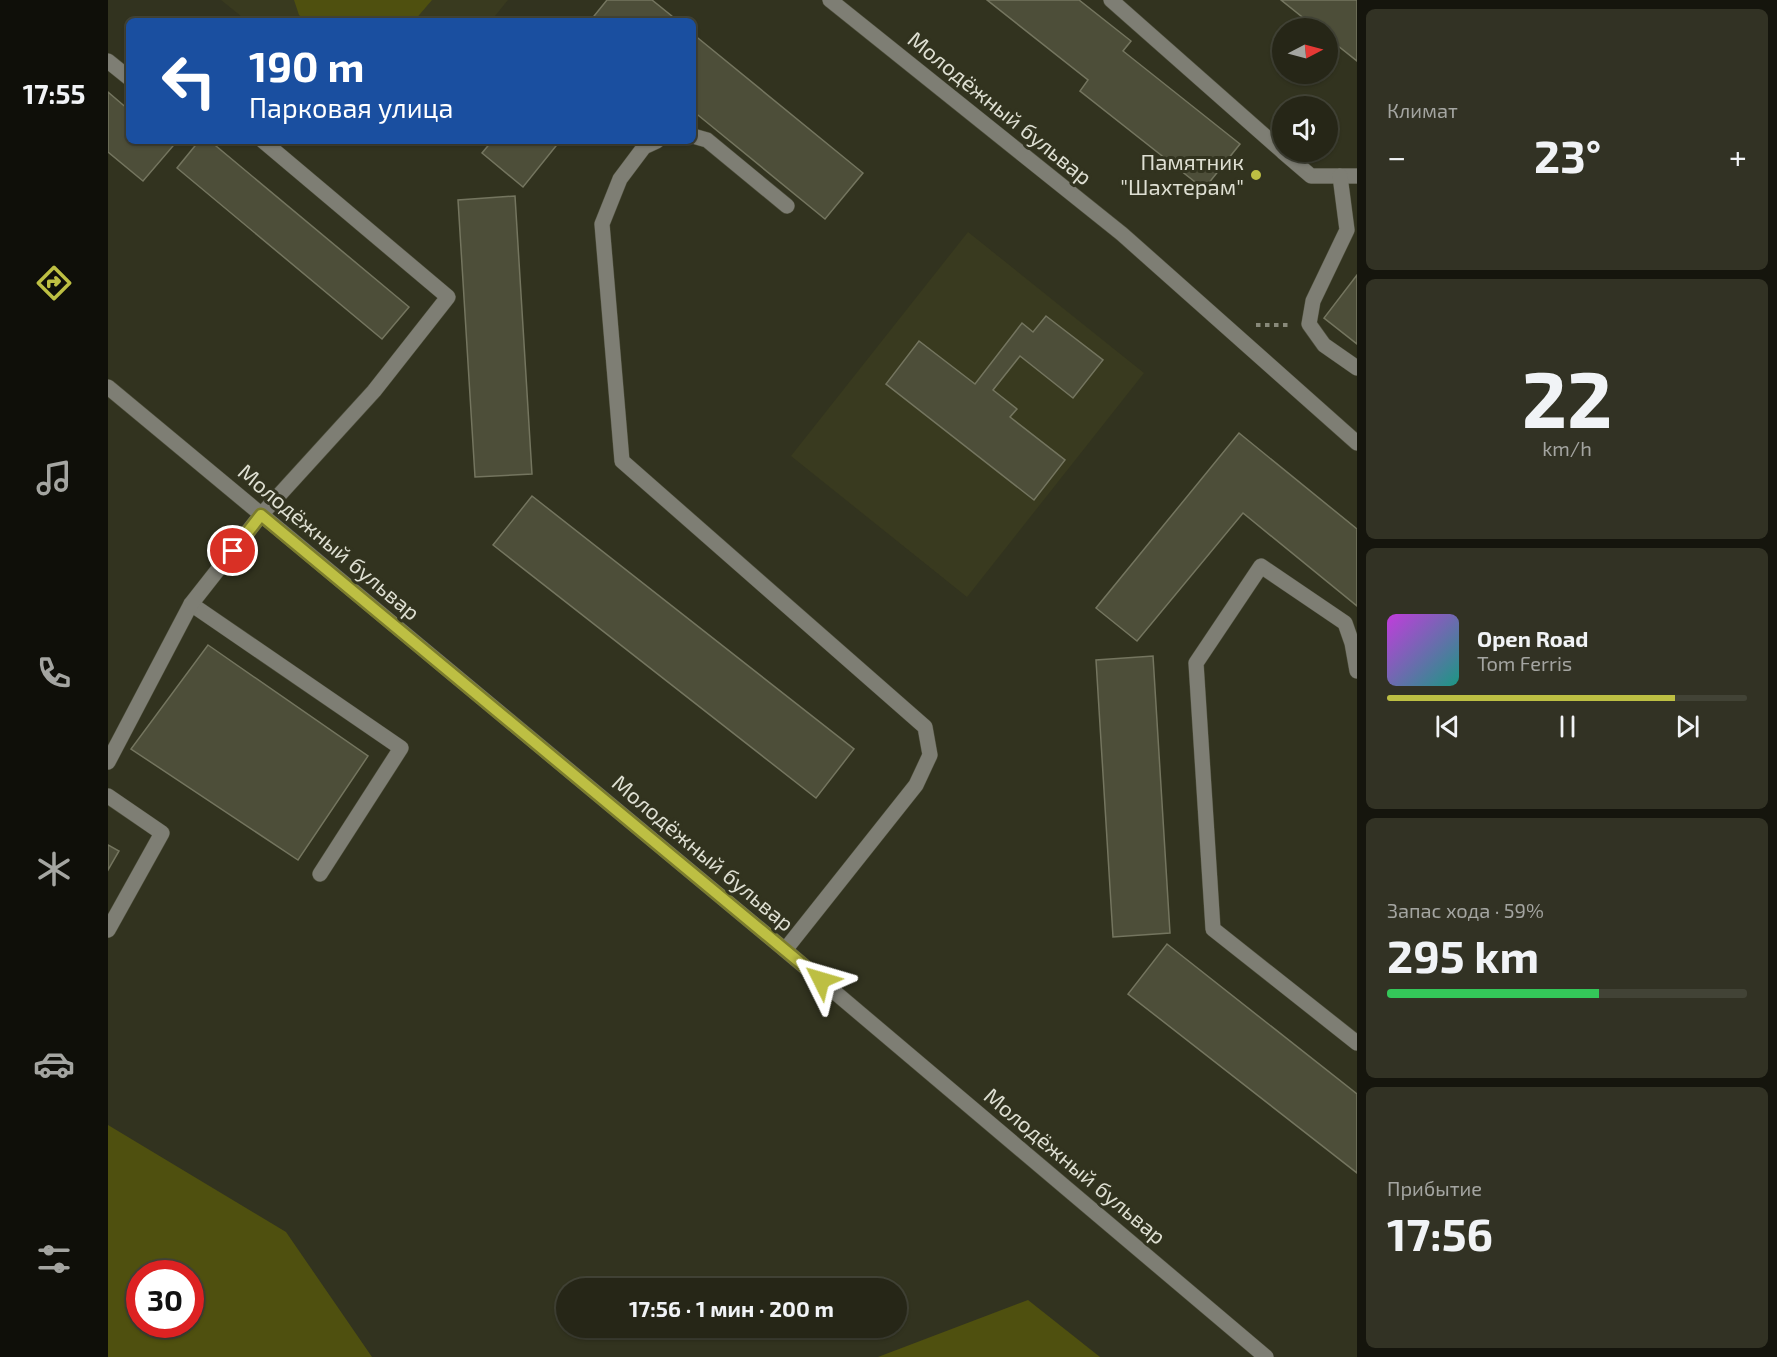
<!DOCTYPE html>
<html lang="ru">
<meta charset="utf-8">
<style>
:root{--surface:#262617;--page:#323224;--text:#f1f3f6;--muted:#a4a5a1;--line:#424336;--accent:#bdbf43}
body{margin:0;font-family:"Exo 2",sans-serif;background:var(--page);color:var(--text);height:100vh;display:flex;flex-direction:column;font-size:22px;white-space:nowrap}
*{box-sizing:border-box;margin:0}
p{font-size:20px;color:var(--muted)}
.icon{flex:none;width:33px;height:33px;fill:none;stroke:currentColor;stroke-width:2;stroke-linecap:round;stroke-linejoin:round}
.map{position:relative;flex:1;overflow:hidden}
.side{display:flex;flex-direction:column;gap:9px;padding:9px;background:#15150d;width:420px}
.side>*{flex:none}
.hud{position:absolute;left:18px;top:18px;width:570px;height:126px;border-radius:9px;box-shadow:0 2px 4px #0004,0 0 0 2px var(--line);background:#1a4fa0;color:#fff;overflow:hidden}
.needle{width:39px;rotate:84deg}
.fabs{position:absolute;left:1164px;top:18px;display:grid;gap:12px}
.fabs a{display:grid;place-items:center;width:66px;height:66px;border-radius:50%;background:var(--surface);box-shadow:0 2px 4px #0004,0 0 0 2px var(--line);font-size:30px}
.speed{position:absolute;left:18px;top:1260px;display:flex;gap:12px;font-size:30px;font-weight:700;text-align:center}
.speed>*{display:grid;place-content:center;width:78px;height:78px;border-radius:50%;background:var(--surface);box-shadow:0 2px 4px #0004,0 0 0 2px var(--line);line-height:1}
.speed .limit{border:9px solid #d22;background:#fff;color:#111}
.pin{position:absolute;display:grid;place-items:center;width:51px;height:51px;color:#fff;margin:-26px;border:3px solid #fff;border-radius:50%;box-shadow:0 2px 6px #0007}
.me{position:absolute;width:66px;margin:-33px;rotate:310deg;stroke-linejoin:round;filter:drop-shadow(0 0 4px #0008)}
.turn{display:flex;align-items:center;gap:21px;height:126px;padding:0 24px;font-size:27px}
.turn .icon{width:78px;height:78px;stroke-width:2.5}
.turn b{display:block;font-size:42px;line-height:51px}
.big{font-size:45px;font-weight:700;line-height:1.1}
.side .widget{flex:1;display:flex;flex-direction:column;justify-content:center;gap:9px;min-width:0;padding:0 21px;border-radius:9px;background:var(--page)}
.side .dial{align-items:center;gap:0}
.dial b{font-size:78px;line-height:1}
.song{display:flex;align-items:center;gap:18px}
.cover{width:72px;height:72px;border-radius:9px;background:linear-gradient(135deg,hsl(290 70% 55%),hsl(170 70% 35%))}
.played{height:6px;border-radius:3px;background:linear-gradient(90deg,var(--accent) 80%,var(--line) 80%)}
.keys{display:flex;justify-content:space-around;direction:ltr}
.heat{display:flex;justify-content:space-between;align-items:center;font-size:33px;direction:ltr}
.charge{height:9px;border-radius:4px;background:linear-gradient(90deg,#34c759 59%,var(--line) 0)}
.trip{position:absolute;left:448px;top:1278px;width:351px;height:60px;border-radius:30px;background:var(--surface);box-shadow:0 2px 4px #0004,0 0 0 2px var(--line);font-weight:700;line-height:60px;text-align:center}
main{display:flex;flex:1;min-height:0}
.dock{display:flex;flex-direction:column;width:108px;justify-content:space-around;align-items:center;background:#0f0f09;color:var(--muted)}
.dock .icon{width:42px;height:42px}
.dock .on{color:var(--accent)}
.dock b{font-size:27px;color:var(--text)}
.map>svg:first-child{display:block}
.built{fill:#393a1f}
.green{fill:#4f500f;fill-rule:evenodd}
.building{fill:#4d4e39;stroke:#74755f;stroke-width:1.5}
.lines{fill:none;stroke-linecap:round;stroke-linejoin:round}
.minor-casing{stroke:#4e4f3c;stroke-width:16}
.path{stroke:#888979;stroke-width:4;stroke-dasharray:4.5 4.5;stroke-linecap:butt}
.minor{stroke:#7e7e74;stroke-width:15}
.route-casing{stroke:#7b7c2c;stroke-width:15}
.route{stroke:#bdbf43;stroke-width:10}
.poi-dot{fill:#bdbf43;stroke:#32331f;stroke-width:2}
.labels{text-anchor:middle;stroke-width:6;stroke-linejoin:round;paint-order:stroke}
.street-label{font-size:22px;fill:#dedfd2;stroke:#32331f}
.poi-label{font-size:22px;fill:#dedfd2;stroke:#32331f;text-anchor:end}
</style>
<main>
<nav class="dock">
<b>17:55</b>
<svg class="icon on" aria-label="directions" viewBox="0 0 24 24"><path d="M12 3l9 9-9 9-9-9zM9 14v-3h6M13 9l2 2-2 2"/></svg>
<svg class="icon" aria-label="music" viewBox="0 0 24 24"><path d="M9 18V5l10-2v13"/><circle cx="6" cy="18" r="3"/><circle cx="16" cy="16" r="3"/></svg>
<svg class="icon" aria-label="phone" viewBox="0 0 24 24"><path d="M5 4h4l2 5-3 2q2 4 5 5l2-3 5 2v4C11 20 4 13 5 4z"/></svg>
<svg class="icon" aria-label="climate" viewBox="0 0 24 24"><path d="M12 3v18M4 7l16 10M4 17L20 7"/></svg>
<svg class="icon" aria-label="car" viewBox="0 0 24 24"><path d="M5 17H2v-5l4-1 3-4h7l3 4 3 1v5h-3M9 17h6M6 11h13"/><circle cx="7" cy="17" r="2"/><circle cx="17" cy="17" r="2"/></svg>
<svg class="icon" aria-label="filters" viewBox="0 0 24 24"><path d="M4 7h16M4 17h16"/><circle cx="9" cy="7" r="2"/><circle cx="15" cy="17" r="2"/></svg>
</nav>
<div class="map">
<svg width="1249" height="1357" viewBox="0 0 1249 1357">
<rect width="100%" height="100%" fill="#32331f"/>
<!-- built -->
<g class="built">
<polygon points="113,0 400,0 383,21 139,21"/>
<polygon points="860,232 1036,373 859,597 683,456"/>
</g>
<!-- green -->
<g class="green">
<polygon points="186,0 324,0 306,21 198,21 191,15"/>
<path d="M0,1125L178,1232L264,1357H0ZM32,1274H82V1324H32Z"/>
<polygon points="920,1300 992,1357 770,1357"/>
</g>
<!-- building -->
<g class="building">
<polygon points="499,0 544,0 570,21 482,21"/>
<polygon points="879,0 971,0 1023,41 1015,51 1132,144 1096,189 972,91 980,80"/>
<polygon points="1173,0 1249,0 1249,61 1220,38 1220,28 1208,28"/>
<polygon points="585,34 755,173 717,219 585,111"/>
<polygon points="0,92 21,110 21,141 58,141 65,146 35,181 0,152"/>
<polygon points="91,141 102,141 301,307 274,339 69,168"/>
<polygon points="384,141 452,141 415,187 374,153"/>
<polygon points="407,196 424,474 367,477 350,200"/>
<polygon points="1249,275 1249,344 1216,318"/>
<polygon points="938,316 995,360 965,398 912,356 885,390 909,409 902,417 957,460 926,500 778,384 811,341 867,384 914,323 925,332"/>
<polygon points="1131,433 1249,529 1249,606 1135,513 1029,641 988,608"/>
<polygon points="424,496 746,749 708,798 385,545"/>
<polygon points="100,645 260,756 190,860 23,749"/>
<polygon points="1045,656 1062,933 1005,937 988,660"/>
<polygon points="0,845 11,851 0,870"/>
<polygon points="1059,944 1249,1094 1249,1173 1020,994"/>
</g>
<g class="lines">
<defs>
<g id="minor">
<polyline points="722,0 1014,234 1249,443"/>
<polyline points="1003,0 1174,151"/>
<polyline points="0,61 21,78"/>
<polyline points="585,136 599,140 679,206"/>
<polyline points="549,141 536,147 512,179 494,224 514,461 817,727 822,755 808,785 677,950"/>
<polyline points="1175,152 1203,176 1249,176"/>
<polyline points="1232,176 1239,230 1205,301 1201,324 1216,345 1249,368"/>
<polyline points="0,387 677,950 1158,1357"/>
<polyline points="83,604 293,748 212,874"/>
<polyline points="1249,671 1244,643 1237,623 1153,566 1088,663 1105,929 1249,1043"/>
<polyline points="0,762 83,604 153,515 266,391 340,297 155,141"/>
<polyline points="0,796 54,833 0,930"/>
</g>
</defs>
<!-- minor casing -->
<use href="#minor" class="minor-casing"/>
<!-- path -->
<polyline class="path" points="1148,325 1182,325"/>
<!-- minor -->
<use href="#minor" class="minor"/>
</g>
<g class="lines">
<defs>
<polyline id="route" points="125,551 153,515 713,980"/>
</defs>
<!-- route casing -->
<use href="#route" class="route-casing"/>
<!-- route -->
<use href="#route" class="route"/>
</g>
<!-- markers -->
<circle class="poi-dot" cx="1148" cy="175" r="6"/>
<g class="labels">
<!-- street labels -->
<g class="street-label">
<text transform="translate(892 108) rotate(39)" y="8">Молодёжный бульвар</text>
<text transform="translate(221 542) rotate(40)" y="8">Молодёжный бульвар</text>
<text transform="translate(595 853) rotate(40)" y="8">Молодёжный бульвар</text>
<text transform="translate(967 1166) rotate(40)" y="8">Молодёжный бульвар</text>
</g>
<!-- poi labels -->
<g class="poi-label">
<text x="1136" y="170">Памятник<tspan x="1136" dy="25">"Шахтерам"</tspan></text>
</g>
</g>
</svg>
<div class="fabs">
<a><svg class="needle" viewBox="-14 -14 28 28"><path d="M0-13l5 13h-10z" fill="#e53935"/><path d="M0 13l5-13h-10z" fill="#a4a5a1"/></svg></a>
<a><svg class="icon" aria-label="sound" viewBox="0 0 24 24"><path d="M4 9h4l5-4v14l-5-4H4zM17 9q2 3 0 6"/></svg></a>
</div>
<div class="speed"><div class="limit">30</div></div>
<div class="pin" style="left:125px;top:551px;background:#d93025"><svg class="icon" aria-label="arrive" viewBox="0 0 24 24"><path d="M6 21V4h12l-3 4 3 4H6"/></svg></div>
<svg class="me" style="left:713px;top:980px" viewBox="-20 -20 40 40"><path d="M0-17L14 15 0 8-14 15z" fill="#bdbf43" stroke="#fff" stroke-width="4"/></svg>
<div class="trip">17:56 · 1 мин · 200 m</div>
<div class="hud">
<div class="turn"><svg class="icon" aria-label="left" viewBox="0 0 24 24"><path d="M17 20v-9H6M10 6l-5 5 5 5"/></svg><div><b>190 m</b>Парковая улица</div></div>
</div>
</div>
<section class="side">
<div class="widget"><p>Климат</p>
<div class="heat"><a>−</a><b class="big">23°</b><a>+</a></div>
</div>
<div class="widget dial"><b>22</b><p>km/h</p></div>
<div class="widget">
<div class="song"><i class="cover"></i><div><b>Open Road</b><p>Tom Ferris</p></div></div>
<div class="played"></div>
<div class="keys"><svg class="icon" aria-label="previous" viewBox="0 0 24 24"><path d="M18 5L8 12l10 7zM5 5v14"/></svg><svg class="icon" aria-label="pause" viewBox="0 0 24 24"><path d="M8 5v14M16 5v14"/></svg><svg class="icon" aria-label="next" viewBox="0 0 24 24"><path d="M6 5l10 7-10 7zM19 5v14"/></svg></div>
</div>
<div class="widget"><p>Запас хода · 59%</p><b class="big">295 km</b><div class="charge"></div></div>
<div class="widget"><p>Прибытие</p><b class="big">17:56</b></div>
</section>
</main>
